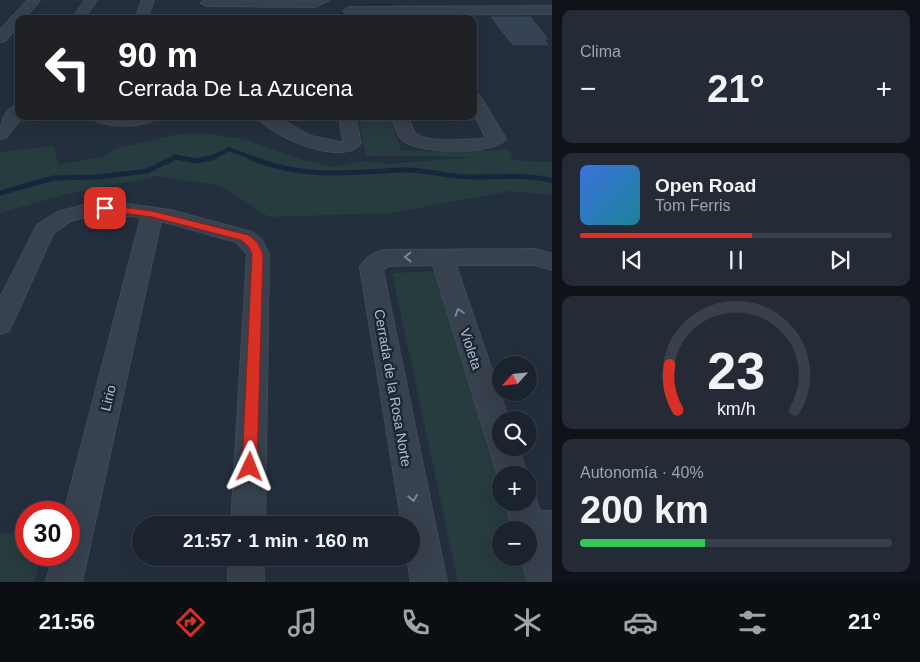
<!DOCTYPE html>
<html lang="es">
<meta charset="utf-8">
<style>
:root{--surface:#1b232e;--page:#242b36;--text:#f1f3f6;--muted:#a0a4aa;--line:#39404a;--accent:#d93025}
body{margin:0;font-family:Helvetica,sans-serif;background:var(--page);color:var(--text);height:100vh;display:flex;flex-direction:column;font-size:19px;white-space:nowrap}
*{box-sizing:border-box;margin:0}
p{font-size:16px;color:var(--muted)}
.icon{flex:none;width:28px;height:28px;fill:none;stroke:currentColor;stroke-width:2;stroke-linecap:round;stroke-linejoin:round}
.map{position:relative;flex:1;overflow:hidden}
.side{display:flex;flex-direction:column;gap:10px;padding:10px;background:#0f1319;width:368px}
.side>*{flex:none}
.hud{position:absolute;left:15px;top:15px;width:462px;height:105px;border-radius:10px;box-shadow:0 5px 20px #0002,0 0 0 1px var(--line);background:#202124;color:#fff;overflow:hidden}
.needle{width:32px;rotate:243deg}
.buttons{position:absolute;left:492px;top:356px;display:grid;gap:10px}
.buttons a{display:grid;place-items:center;width:45px;height:45px;border-radius:50%;background:var(--surface);box-shadow:0 5px 20px #0002,0 0 0 1px var(--line);font-size:25px}
.speed{position:absolute;left:15px;top:501px;display:flex;gap:10px;font-size:25px;font-weight:700;text-align:center}
.speed>*{display:grid;place-content:center;width:65px;height:65px;border-radius:50%;background:var(--surface);box-shadow:0 5px 20px #0002,0 0 0 1px var(--line);line-height:1}
.speed .limit{border:8px solid #d22;background:#fff;color:#111}
.pin{position:absolute;display:grid;place-items:center;width:42px;height:42px;color:#fff;margin:-21px;border-radius:10px;box-shadow:0 2px 8px #0006}
.me{position:absolute;width:55px;margin:-28px;rotate:2deg;stroke-linejoin:round;filter:drop-shadow(0 0 4px #0008)}
.turn{display:flex;align-items:center;gap:18px;height:105px;padding:0 20px;font-size:22px}
.turn .icon{width:65px;height:65px;stroke-width:2.5}
.turn b{display:block;font-size:35px;line-height:42px}
.big{font-size:38px;font-weight:800;line-height:1.1}
.side .widget{flex:1;display:flex;flex-direction:column;justify-content:center;gap:8px;min-width:0;padding:0 18px;border-radius:10px;background:var(--page)}
.side .dial{align-items:center;gap:0}
.dial svg{height:130px;overflow:visible;fill:none;stroke:var(--line);stroke-width:7;stroke-linecap:round;text-anchor:middle}
.dial text{fill:var(--text);stroke:none}
.song{display:flex;align-items:center;gap:15px}
.cover{width:60px;height:60px;border-radius:8px;background:linear-gradient(135deg,hsl(220 70% 55%),hsl(190 70% 35%))}
.played{height:5px;border-radius:2px;background:linear-gradient(90deg,var(--accent) 55%,var(--line) 55%)}
.keys{display:flex;justify-content:space-around;direction:ltr}
.heat{display:flex;justify-content:space-between;align-items:center;font-size:28px;direction:ltr}
.charge{height:8px;border-radius:4px;background:linear-gradient(90deg,#34c759 40%,var(--line) 0)}
.trip{position:absolute;left:132px;top:516px;width:288px;height:50px;border-radius:25px;background:var(--surface);box-shadow:0 5px 20px #0002,0 0 0 1px var(--line);font-weight:800;line-height:50px;text-align:center}
.tabs{display:flex;height:80px;justify-content:space-around;align-items:center;background:#0b0e12;color:var(--muted)}
.tabs .icon{width:35px;height:35px}
.tabs .on{color:var(--accent)}
.tabs b{font-size:22px;color:var(--text)}
main{display:flex;flex:1;min-height:0}
.map>svg:first-child{display:block}
.green{fill:#263c3f}
.lines{fill:none;stroke-linecap:round;stroke-linejoin:round}
.stream-far1{stroke:#17263c;stroke-width:4}
.stream{stroke:#17263c;stroke-width:5}
.building{fill:#364354;stroke:#1f2835}
.minor-casing{stroke:#414a57;stroke-width:2}
.minor{fill:#38414e;fill-rule:evenodd}
.oneway{stroke:#7c8592}
.route{fill:#d93025;stroke:#8d1f18}
.labels{text-anchor:middle;stroke-width:5;stroke-linejoin:round;paint-order:stroke}
.street-label{font-size:14px;fill:#b4bcc9;stroke:#1d2633}
</style>
<main>
<div class="map">
<svg width="553" height="582" viewBox="0 0 553 582">
<rect width="100%" height="100%" fill="#242f3e"/>
<!-- green -->
<g class="green">
<polygon points="358,116 390,116 401,151 509,150 513,157 507,158 519,161 552,162 552,195 510,191 391,213 269,217 221,186 158,176 67,194 0,213 0,152 54,146 58,165 102,157 115,149 173,135 201,133 244,139 303,160 335,167 366,161 388,164 475,157 366,156"/>
<polygon points="436,271 501,489 501,502 505,503 514,530 501,530 501,558 522,558 529,582 458,582 392,273"/>
<polygon points="26,532 26,555 42,555 34,582 0,582 0,533"/>
</g>
<g class="lines">
<!-- stream-far1 -->
<g class="stream-far1">
<polyline points="173,158 181,158"/>
<polyline points="212,158 229,149 252,158"/>
</g>
<!-- stream -->
<g class="stream">
<polyline points="176,157 197,161 215,157"/>
<path d="M249,157C300,178 344,174 398,170C422,168 446,177 470,177C498,177 526,174 553,181"/>
<polyline points="0,193 53,178 98,177 147,171 176,157"/>
</g>
</g>
<!-- building -->
<polygon class="building" points="489,16 531,16 550,40 546,40 550,46 512,46"/>
<g class="lines">
<defs>
<g id="minor">
<polygon points="28,0 40,0 24,19 19,19 19,25 5,41 0,42 0,30"/>
<polygon points="85,0 97,0 84,19 72,19"/>
<polygon points="142,0 154,0 147,19 135,19"/>
<polygon points="205,0 329,0 315,7 207,6 201,3"/>
<polygon points="553,6 553,14 349,15 343,11 349,7"/>
<path d="M474,94L480,96L506,139C494,155 423,153 407,143C397,138 395,126 392,116H408C410,122 412,130 416,134C426,143 473,140 486,138L474,113Z"/>
<path d="M19,105V116H23L6,138L0,139C0,126 3,109 19,105Z"/>
<path d="M90,116H159C150,128 100,130 90,116Z"/>
<path d="M256,116H275L311,136L340,142H343L339,116H355L361,143C344,168 270,136 256,116Z"/>
<polygon points="114,202 170,210 252,232 261,239 269,254 265,525 231,525 247,254 236,242 161,221 82,582 46,582 53,555 69,555 69,512 64,512 141,217 114,215 89,216 71,221 53,234 9,331 0,334 0,298 37,225 57,212 88,204"/>
<path d="M535,249L553,254V270L535,265H456L509,420H501V448H518L528,475H501V486L433,265L388,266L383,270L447,582H411L407,558H411V525H402L360,267C365,258 373,253 383,250Z"/>
<polygon points="529,489 533,490 540,511 553,511 553,582 528,582 521,558 529,558 529,530 513,530 505,502 529,502"/>
<polygon points="228,558 263,558 264,582 228,582"/>
</g>
</defs>
<!-- minor casing -->
<use href="#minor" class="minor-casing"/>
<!-- minor -->
<use href="#minor" class="minor"/>
</g>
<!-- one-way arrows -->
<defs><path id="oneway-chevron" d="M-2-3.5L2.5 0L-2 3.5" fill="none" stroke-width="1.6" stroke-linecap="round" stroke-linejoin="round" transform="scale(1.25)"/></defs>
<g class="oneway">
<use href="#oneway-chevron" transform="translate(408 257) rotate(179)"/>
<use href="#oneway-chevron" transform="translate(459 312) rotate(-108)"/>
<use href="#oneway-chevron" transform="translate(413 498) rotate(80)"/>
</g>
<!-- route -->
<polygon class="route" points="105,205 152,211 248,235 257,242 263,254 257,467 255,472 250,474 244,472 242,467 252,254 249,247 241,240 152,217 101,210 100,208"/>
<g class="labels">
<!-- street labels -->
<g class="street-label">
<text transform="translate(471 349) rotate(72)" y="5">Violeta</text>
<text transform="translate(393 388) rotate(80)" y="5">Cerrada de la Rosa Norte</text>
<text transform="translate(108 398) rotate(-76)" y="5">Lirio</text>
</g>
</g>
</svg>
<div class="buttons">
<a><svg class="needle" viewBox="-14 -14 28 28"><path d="M0-13l5 13h-10z" fill="#e53935"/><path d="M0 13l5-13h-10z" fill="#a0a4aa"/></svg></a>
<a><svg class="icon" aria-label="search" viewBox="0 0 24 24"><circle cx="10" cy="10" r="6"/><path d="M15 15l6 6"/></svg></a>
<a>+</a>
<a>−</a>
</div>
<div class="speed"><div class="limit">30</div></div>
<div class="pin" style="left:105px;top:208px;background:#d93025"><svg class="icon" aria-label="arrive" viewBox="0 0 24 24"><path d="M6 21V4h12l-3 4 3 4H6"/></svg></div>
<svg class="me" style="left:250px;top:467px" viewBox="-20 -20 40 40"><path d="M0-17L14 15 0 8-14 15z" fill="#d93025" stroke="#fff" stroke-width="4"/></svg>
<div class="trip">21:57 · 1 min · 160 m</div>
<div class="hud">
<div class="turn"><svg class="icon" aria-label="left" viewBox="0 0 24 24"><path d="M17 20v-9H6M10 6l-5 5 5 5"/></svg><div><b>90 m</b>Cerrada De La Azucena</div></div>
</div>
</div>
<section class="side">
<div class="widget"><p>Clima</p>
<div class="heat"><a>−</a><b class="big">21°</b><a>+</a></div>
</div>
<div class="widget">
<div class="song"><i class="cover"></i><div><b>Open Road</b><p>Tom Ferris</p></div></div>
<div class="played"></div>
<div class="keys"><svg class="icon" aria-label="previous" viewBox="0 0 24 24"><path d="M18 5L8 12l10 7zM5 5v14"/></svg><svg class="icon" aria-label="pause" viewBox="0 0 24 24"><path d="M8 5v14M16 5v14"/></svg><svg class="icon" aria-label="next" viewBox="0 0 24 24"><path d="M6 5l10 7-10 7zM19 5v14"/></svg></div>
</div>
<div class="widget dial"><svg viewBox="0 0 100 80">
<path d="M14 69A42 42 0 1 1 86 69"/>
<path d="M14 69A42 42 0 0 1 9 41" stroke="#d93025"/>
<text x="50" y="56" font-size="32" font-weight="700">23</text>
<text x="50" y="72" font-size="11">km/h</text>
</svg></div>
<div class="widget"><p>Autonomía · 40%</p><b class="big">200 km</b><div class="charge"></div></div>
</section>
</main>
<nav class="tabs">
<b>21:56</b>
<svg class="icon on" aria-label="directions" viewBox="0 0 24 24"><path d="M12 3l9 9-9 9-9-9zM9 14v-3h6M13 9l2 2-2 2"/></svg>
<svg class="icon" aria-label="music" viewBox="0 0 24 24"><path d="M9 18V5l10-2v13"/><circle cx="6" cy="18" r="3"/><circle cx="16" cy="16" r="3"/></svg>
<svg class="icon" aria-label="phone" viewBox="0 0 24 24"><path d="M5 4h4l2 5-3 2q2 4 5 5l2-3 5 2v4C11 20 4 13 5 4z"/></svg>
<svg class="icon" aria-label="climate" viewBox="0 0 24 24"><path d="M12 3v18M4 7l16 10M4 17L20 7"/></svg>
<svg class="icon" aria-label="car" viewBox="0 0 24 24"><path d="M5 17H2v-5l4-1 3-4h7l3 4 3 1v5h-3M9 17h6M6 11h13"/><circle cx="7" cy="17" r="2"/><circle cx="17" cy="17" r="2"/></svg>
<svg class="icon" aria-label="filters" viewBox="0 0 24 24"><path d="M4 7h16M4 17h16"/><circle cx="9" cy="7" r="2"/><circle cx="15" cy="17" r="2"/></svg>
<b>21°</b>
</nav>
